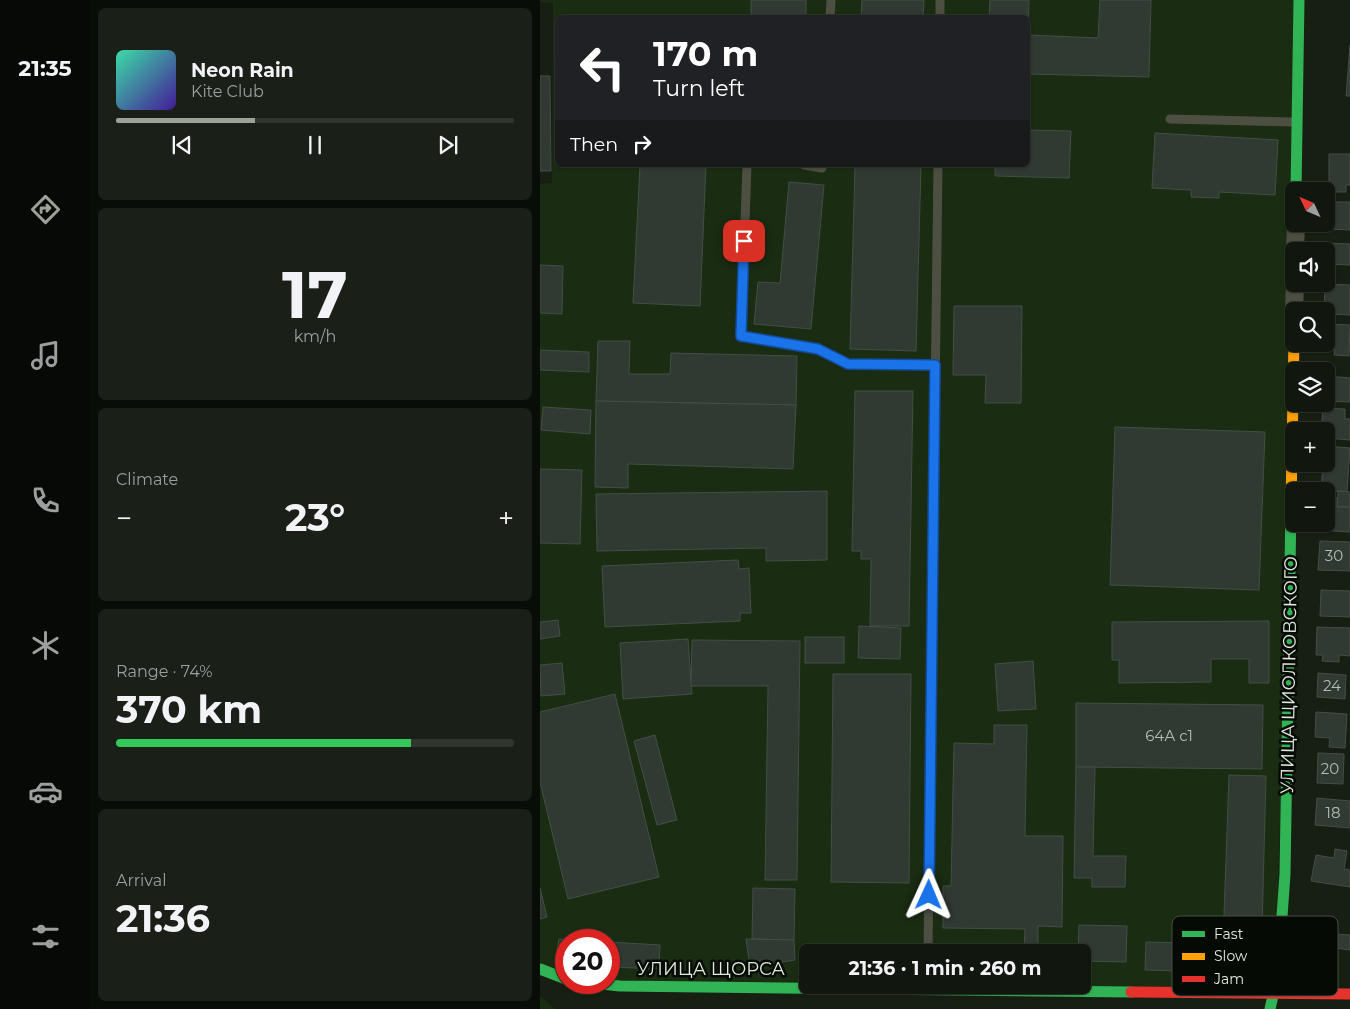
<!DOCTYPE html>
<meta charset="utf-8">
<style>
:root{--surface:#11170e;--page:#1a2017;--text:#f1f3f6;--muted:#9c9f9e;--line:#30362e;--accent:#9aa396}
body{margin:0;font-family:Montserrat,sans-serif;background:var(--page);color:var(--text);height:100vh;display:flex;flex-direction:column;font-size:19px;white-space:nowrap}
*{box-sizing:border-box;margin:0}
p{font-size:16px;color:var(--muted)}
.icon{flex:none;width:28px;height:28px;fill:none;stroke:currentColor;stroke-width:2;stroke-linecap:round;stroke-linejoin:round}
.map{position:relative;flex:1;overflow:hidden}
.panel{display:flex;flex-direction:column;gap:8px;padding:8px;background:#090d08;width:450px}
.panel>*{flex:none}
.guide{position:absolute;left:15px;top:15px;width:475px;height:152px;border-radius:8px;box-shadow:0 1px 4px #0004,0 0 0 1px var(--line);background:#202124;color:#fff;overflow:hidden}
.needle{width:32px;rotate:314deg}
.fabs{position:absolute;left:745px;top:182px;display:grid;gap:10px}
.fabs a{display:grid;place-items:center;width:50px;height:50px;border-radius:8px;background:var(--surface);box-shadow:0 1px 4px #0004,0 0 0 1px var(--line);font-size:25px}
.speed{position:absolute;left:15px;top:929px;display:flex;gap:10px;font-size:25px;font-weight:700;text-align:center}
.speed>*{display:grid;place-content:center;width:65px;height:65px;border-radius:50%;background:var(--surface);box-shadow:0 1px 4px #0004,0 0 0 1px var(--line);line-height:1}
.speed .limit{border:8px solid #d22;background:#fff;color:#111}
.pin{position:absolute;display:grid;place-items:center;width:42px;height:42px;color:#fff;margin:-21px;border-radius:10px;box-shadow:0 2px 8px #0006}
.me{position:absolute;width:55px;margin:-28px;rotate:1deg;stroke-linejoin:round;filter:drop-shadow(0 0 4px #0008)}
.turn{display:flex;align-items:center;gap:18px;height:105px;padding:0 15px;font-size:22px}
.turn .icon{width:65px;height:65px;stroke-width:2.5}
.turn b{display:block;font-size:35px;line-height:42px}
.then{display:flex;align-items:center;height:48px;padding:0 15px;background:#0003;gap:10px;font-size:19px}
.big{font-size:38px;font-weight:700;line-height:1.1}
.panel .widget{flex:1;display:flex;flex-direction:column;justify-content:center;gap:8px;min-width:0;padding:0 18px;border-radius:8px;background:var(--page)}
.panel .dial{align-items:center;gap:0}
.dial b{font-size:65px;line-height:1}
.song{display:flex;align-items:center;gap:15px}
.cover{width:60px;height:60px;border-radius:8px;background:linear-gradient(135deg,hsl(160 70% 55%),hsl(260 70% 35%))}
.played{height:5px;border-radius:2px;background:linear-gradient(90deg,var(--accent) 35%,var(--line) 35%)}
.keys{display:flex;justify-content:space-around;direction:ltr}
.heat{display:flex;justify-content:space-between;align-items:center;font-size:28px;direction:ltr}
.charge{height:8px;border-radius:4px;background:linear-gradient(90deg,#34c759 74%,var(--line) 0)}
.trip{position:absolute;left:259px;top:944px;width:292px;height:50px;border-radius:8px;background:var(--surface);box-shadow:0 1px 4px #0004,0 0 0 1px var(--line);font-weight:700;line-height:50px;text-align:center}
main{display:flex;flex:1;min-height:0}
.dock{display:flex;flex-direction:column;width:90px;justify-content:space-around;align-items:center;background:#070906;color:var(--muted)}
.dock .icon{width:35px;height:35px}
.dock .active{color:var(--accent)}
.dock b{font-size:22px;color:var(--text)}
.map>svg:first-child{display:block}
.built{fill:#1a2c12;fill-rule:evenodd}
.building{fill:#303a32;stroke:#444e46}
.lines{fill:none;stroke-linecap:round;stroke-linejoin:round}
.lane{stroke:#4e4f43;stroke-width:9}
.street{stroke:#4e4f43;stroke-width:18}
.fast{stroke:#30b455;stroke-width:11}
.slow{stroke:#ff9f0a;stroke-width:11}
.jam{stroke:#e5322d;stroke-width:11}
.route-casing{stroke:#114b97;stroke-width:12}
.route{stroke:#1a73e8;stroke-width:9}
.labels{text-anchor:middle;stroke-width:5;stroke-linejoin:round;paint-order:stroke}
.number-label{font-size:15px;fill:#b4beb2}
.street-label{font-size:18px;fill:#e0eadc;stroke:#050b04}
.key{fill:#050b04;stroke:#474e45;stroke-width:1}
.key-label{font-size:14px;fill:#e0eadc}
</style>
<main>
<nav class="dock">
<b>21:35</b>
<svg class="icon active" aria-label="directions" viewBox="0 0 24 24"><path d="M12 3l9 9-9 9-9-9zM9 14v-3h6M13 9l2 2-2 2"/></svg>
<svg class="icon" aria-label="music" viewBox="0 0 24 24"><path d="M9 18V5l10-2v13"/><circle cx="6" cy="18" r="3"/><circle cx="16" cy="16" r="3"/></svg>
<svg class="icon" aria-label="phone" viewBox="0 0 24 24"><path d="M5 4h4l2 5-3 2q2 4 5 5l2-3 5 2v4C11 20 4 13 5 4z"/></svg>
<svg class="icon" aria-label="climate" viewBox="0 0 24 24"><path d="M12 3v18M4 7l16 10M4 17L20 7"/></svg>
<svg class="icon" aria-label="car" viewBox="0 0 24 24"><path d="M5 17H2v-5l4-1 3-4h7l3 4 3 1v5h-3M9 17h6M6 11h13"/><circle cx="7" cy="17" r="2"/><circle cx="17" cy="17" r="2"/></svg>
<svg class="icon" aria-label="filters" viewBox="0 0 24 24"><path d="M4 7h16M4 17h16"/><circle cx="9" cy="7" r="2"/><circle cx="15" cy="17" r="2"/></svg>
</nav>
<section class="panel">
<div class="widget">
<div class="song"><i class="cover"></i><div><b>Neon Rain</b><p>Kite Club</p></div></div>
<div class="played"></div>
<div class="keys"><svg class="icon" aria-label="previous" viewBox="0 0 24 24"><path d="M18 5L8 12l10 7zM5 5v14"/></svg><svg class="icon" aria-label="pause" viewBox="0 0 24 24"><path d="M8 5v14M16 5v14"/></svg><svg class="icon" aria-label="next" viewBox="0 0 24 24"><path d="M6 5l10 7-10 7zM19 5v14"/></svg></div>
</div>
<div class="widget dial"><b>17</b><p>km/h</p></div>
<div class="widget"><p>Climate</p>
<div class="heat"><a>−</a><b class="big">23°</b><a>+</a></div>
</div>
<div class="widget"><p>Range · 74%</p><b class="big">370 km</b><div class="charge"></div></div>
<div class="widget"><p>Arrival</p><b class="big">21:36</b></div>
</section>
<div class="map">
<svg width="810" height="1009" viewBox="0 0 810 1009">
<rect width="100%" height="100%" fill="#171f13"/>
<!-- built -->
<g class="built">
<path d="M0,0H759L754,191V339L735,993L69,982V940H26V979L0,969V184L12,183L13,3L0,2ZM18,18H488V165H18ZM268,952H542V985H268Z"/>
<polygon points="0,996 15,1009 0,1009"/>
</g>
<!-- building -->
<g class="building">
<rect x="211" y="0" width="55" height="18"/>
<polygon points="322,0 384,0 383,18 321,18"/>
<polygon points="450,0 489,0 488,35 558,38 560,0 611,0 609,77 488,74 488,18 449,18"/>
<polygon points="810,45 810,96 806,96"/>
<polygon points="0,76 10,76 11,171 0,171"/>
<polygon points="488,130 531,131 529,178 455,176 455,165 488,165"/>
<polygon points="615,133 738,140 735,195 679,192 679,198 651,197 651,190 612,188"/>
<polygon points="789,154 810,154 810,185 806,185 806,192 794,192 794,184 789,184"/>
<polygon points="100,165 166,165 160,306 93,303"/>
<polygon points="315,165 381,165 376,351 310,349"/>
<polygon points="249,182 284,185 271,329 214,324 218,282 240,283"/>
<polygon points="789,202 810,202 810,230 789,229"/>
<polygon points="787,243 810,244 810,265 786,264"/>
<polygon points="0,265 23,266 22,314 0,313"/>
<polygon points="785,284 810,285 810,315 786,314 786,311 784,311"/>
<polygon points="414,306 482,306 481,403 445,403 446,375 413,375"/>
<polygon points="786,324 810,325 809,356 794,355 795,350 785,350"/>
<polygon points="58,341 90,341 89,374 130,374 131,353 257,356 256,405 56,401"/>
<polygon points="0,350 49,352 49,372 0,370"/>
<polygon points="786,376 810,378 810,402 786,401"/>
<polygon points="315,391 373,391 369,626 330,626 331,559 321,559 321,551 312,551"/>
<polygon points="56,401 256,405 253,469 88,464 88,488 55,487"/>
<polygon points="3,407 51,410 50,434 1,430"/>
<polygon points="783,408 805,409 805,419 810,419 810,440 786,438 786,431 781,431"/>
<polygon points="575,427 725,432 719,590 570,585"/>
<polygon points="786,446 810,448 807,492 781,490 783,464 786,464"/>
<polygon points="0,469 42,470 40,544 0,543"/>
<polygon points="287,491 287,560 226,561 226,548 57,551 56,494"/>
<polygon points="798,491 810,492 810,507 797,507"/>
<polygon points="786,497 798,498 797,507 810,507 810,532 778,530 778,524 786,524"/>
<polygon points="780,541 810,542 810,571 778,570"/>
<polygon points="198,560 199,569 209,568 211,613 200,613 200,621 65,627 62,566"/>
<polygon points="781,590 810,591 810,617 780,616"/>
<polygon points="18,620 20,636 0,639 0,622"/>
<polygon points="729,621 729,683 709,683 709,659 671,659 671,682 579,683 579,660 572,660 572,622"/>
<polygon points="319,626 361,628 360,659 318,658"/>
<polygon points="777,627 810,628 810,656 799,655 799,662 782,661 783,655 776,655"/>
<rect x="265" y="637" width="39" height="26"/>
<polygon points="148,639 152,694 83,699 80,643"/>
<polygon points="152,640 260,641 257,880 225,880 228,686 151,686"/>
<polygon points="493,661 496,709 458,711 455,664"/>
<polygon points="22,663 25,694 1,696 0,665"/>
<polygon points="778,673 806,675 805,699 777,697"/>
<polygon points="293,674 371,674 369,883 291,882"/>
<polygon points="75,694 119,877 28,899 0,782 0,712"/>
<polygon points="536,703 723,705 722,769 536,767"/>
<polygon points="776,712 807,714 805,748 789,747 790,738 775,737"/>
<polygon points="454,725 487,725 485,836 523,836 522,927 498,926 498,952 484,952 485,929 403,928 403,886 411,886 414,743 454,744"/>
<polygon points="115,735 137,820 117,825 94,741"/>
<polygon points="778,753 804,754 803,784 777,783"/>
<polygon points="536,767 555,767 553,856 586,856 585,887 552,887 552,878 534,878"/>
<polygon points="689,775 726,776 721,966 708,966 708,973 605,970 606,942 683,944"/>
<polygon points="777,798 810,801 810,828 775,825"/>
<polygon points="795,849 807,851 804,869 810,870 810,887 771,881 776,855 794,858"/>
<polygon points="0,888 7,917 0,919"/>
<polygon points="213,888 255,889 254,940 212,939"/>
<polygon points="774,924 795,926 794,934 810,935 810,950 795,948 794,955 770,952"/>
<polygon points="539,925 587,926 586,962 542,961 542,952 538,952"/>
<polygon points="19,939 39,940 26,940 26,960 16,955"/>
<polygon points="206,939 254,940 255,960 210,968"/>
<polygon points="69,942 120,945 119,969 69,967"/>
</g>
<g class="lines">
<!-- lane -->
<g class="lane">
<polyline points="290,18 291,0"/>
<polyline points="400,18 400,0"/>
<polyline points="630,119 754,122"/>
<polyline points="207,165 201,336 278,349 308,364 395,365"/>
<polyline points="264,165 282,168 282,165"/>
<polyline points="388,952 398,165"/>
</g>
<!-- street -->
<g class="street">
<polyline points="755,251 756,224"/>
<polyline points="754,311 755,284"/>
</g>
<!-- fast -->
<g class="fast">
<polyline points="756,191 759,0"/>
<polyline points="0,969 26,979"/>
<polyline points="43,982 80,986 591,992"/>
<polyline points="730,1009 738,973 745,874 751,506"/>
</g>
<!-- slow -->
<polyline class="slow" points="751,506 754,339"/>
<!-- jam -->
<polyline class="jam" points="591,992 810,994"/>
</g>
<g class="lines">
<defs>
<polyline id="route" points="204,241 201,336 278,349 308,364 395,365 389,895"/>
</defs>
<!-- route casing -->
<use href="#route" class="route-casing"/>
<!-- route -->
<use href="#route" class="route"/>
</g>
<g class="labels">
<!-- number labels -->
<g class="number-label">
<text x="794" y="561">30</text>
<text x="792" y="691">24</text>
<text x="629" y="741">64А с1</text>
<text x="790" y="774">20</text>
<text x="793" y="818">18</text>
</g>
<!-- street labels -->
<g class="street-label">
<text transform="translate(749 675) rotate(-89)" y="6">УЛИЦА ЦИОЛКОВСКОГО</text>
<text x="171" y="975">УЛИЦА ЩОРСА</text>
</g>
</g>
<!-- legend -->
<rect x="632" y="916" width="166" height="80" rx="8" class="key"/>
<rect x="642" y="931" width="23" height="6" fill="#30b455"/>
<rect x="642" y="953" width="23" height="7" fill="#ff9f0a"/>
<rect x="642" y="976" width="23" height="6" fill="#e5322d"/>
<g class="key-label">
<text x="674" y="939">Fast</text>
<text x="674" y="961">Slow</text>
<text x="674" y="984">Jam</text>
</g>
</svg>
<div class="fabs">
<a><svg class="needle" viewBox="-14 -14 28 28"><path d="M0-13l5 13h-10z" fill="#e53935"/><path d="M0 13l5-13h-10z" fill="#9c9f9e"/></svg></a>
<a><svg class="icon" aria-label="sound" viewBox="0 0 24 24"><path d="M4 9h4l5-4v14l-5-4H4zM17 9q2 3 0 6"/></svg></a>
<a><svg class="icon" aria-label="search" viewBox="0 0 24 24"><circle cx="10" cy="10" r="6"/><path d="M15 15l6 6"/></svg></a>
<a><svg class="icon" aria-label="layers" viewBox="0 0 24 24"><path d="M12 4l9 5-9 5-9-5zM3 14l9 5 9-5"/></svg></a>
<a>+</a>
<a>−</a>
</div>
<div class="speed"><div class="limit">20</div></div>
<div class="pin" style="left:204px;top:241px;background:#d93025"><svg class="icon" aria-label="arrive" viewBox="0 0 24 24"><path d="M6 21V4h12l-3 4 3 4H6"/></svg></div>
<svg class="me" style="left:389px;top:895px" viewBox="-20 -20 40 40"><path d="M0-17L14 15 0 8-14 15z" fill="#1a73e8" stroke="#fff" stroke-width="4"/></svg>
<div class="trip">21:36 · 1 min · 260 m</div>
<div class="guide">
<div class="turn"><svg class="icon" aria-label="left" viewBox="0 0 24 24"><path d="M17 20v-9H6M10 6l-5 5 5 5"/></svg><div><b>170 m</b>Turn left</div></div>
<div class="then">Then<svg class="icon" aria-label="right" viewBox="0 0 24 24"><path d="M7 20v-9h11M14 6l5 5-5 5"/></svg></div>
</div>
</div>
</main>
